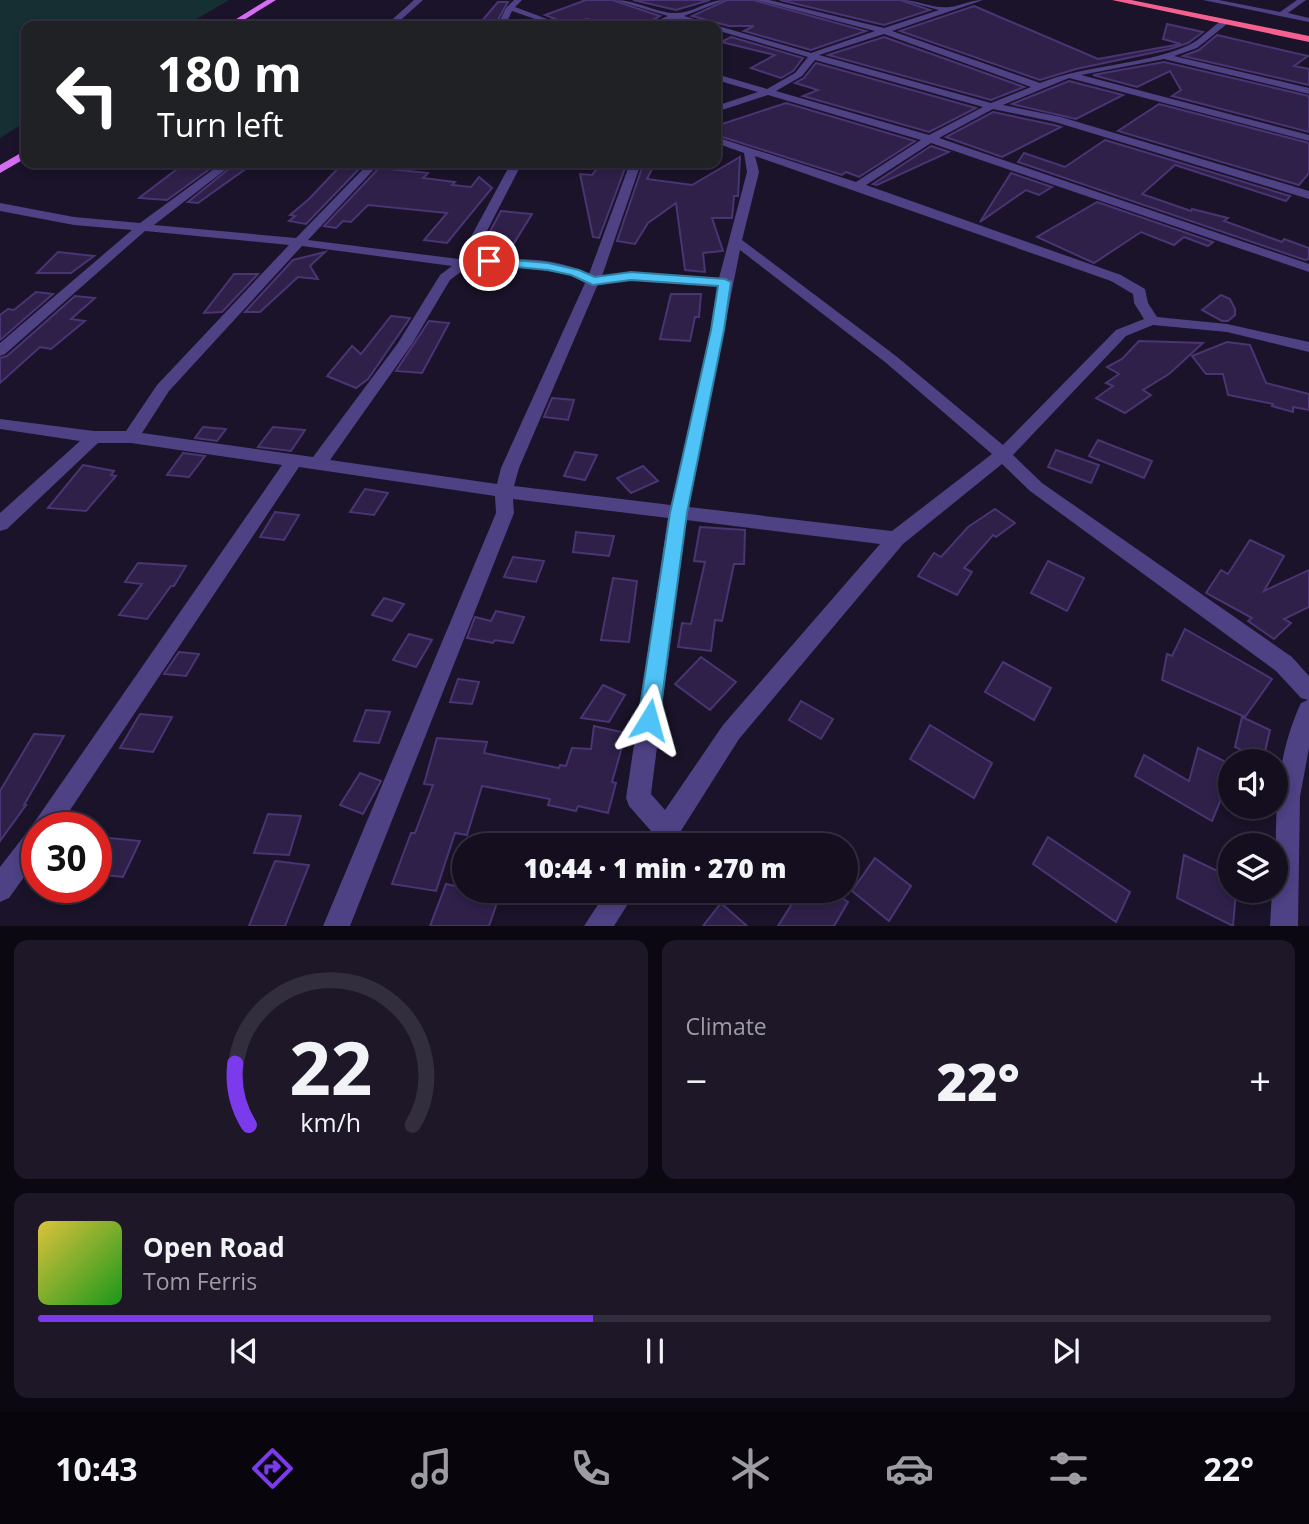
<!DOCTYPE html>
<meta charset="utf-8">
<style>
:root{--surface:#140e1f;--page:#1d1728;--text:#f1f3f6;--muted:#9d9ca4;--line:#332e3d;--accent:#7c3aed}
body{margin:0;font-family:"Open Sans",sans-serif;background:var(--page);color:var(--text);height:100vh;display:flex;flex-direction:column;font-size:26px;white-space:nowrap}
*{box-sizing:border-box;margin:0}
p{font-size:23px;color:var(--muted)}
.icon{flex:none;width:38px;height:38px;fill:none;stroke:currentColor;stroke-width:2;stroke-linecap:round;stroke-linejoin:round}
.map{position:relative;height:926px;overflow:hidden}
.sheet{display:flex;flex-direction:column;gap:14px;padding:14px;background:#0b0811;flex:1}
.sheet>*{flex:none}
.top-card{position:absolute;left:21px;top:21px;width:700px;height:147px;border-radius:14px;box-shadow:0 4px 10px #0003,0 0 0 2px var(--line);background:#202124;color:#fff;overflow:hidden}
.buttons{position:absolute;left:1218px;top:749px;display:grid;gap:14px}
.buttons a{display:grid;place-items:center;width:70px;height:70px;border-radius:50%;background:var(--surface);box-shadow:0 4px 10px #0003,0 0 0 2px var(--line);font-size:35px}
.speed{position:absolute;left:21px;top:812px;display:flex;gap:14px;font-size:35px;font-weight:700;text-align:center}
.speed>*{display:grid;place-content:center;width:91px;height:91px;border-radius:50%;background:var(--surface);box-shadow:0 4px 10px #0003,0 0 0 2px var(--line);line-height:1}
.speed .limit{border:10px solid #d22;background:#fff;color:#111}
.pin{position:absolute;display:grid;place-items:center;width:60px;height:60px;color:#fff;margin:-30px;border:4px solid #fff;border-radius:50%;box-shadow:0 2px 7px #0007}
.me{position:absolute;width:77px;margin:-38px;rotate:8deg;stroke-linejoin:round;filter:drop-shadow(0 0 5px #0008)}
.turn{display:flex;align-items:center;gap:24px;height:147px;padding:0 21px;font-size:32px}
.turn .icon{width:91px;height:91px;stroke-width:2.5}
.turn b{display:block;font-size:49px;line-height:60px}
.big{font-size:52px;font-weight:800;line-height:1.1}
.sheet .card{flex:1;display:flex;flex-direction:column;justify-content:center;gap:10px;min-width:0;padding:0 24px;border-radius:14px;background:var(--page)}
.sheet .dial{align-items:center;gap:0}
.dial svg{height:182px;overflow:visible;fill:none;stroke:var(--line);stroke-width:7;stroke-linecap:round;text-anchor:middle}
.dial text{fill:var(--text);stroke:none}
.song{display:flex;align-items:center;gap:21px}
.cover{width:84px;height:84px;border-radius:10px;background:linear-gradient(135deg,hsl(50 70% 55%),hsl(120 70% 35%))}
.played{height:7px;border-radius:4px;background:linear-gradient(90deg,var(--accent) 45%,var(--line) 45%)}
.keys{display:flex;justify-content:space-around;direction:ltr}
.heat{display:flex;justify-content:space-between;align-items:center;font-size:38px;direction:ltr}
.sheet .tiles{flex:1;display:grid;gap:14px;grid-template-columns:1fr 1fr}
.card:last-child{grid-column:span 2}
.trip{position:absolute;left:452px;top:833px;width:406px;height:70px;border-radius:35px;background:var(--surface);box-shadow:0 4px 10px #0003,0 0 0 2px var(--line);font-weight:800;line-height:70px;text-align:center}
.tab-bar{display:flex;height:112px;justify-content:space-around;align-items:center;background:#08060c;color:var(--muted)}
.tab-bar .icon{width:49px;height:49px}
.tab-bar .on{color:var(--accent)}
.tab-bar b{font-size:32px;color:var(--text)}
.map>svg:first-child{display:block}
.green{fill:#162f33}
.building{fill:#2e2049;stroke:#4a3473;stroke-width:2}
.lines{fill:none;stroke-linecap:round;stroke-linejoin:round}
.minor{fill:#4e4184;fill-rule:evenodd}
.major{fill:#d66cf4;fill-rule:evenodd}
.highway{fill:#f46191;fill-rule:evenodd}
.route{fill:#4fc3f7;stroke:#337fa1;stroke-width:2}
</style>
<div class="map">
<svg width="1309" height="926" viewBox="0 0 1309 926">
<rect width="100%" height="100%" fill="#1a1329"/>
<!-- green -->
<polygon class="green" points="0,0 229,0 185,26 26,26 26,122 0,138"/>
<!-- building -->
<g class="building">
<polygon points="586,0 612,0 660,16 641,26 620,26 587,19 568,24 545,15"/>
<polygon points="633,0 710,0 676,10"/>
<polygon points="727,0 753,0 866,31 811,50 744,31 754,26 729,26 692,16"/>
<polygon points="780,0 900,0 930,10 884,25"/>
<polygon points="498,2 508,2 496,23 481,22"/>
<polygon points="974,6 1098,59 1181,44 1163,39 1167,24 1203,32 1188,43 1170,49 1076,69 1040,80 900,31"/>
<polygon points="1217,35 1308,56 1294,66 1309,69 1309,85 1183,56 1199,50"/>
<polygon points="731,37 803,58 793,71 781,78 751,68 775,55 721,42"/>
<polygon points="884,37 1024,87 991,100 828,55"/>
<polygon points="1164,62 1309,96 1309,132 1172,96 1181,90 1170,71 1137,87 1093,75"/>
<polygon points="816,63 976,108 929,132 803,96 818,90 795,83 804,78"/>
<polygon points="1069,81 1123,95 1076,119 1012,104"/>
<polygon points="786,103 915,141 859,177 846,172 842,175 716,135 716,126"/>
<polygon points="1159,104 1309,143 1309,173 1299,185 1118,131"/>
<polygon points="993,112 1054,125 1061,127 1002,157 946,137"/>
<polygon points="1105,140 1290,196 1286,201 1175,165 1142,194 1191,211 1192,209 1228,218 1224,221 1282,242 1284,239 1309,248 1309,259 1305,260 1018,162 1024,153 1065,167"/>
<polygon points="931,146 949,152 877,185 873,184"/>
<polygon points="740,157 738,196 734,196 732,218 712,218 723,251 703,253 705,272 685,270 676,203 648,223 635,244 617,241 642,168 652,169 647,179 692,185"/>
<polygon points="185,163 218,163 167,200 139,198"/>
<polygon points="236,163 254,163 198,203 188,202"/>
<polygon points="601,163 627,163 599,238 593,237 580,174 592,175"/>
<polygon points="342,164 362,166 306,224 289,221 295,216 290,215 309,199"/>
<polygon points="379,168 428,173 423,178 455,182 452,185 471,187 479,177 492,188 447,243 424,240 447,213 368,205 351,222 343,221 336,228 324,226"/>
<polygon points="1011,173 1052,187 1039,195 1026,190 980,222"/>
<polygon points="1097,202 1213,242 1208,246 1184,237 1174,245 1141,232 1094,263 1037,237"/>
<polygon points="501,211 532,214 506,256 481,248"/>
<polygon points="58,252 94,256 71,273 37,273"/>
<polygon points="325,252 310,266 318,279 298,277 260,312 245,312 293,260"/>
<polygon points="234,274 258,274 222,312 204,313"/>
<polygon points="36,292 53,294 0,340 0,315 8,309 14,310"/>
<polygon points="671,294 701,294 699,317 695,317 690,341 660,339"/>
<polygon points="1221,295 1230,299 1235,309 1235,315 1228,321 1222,321 1202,310"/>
<polygon points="75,296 95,298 71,319 85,321 51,349 40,347 0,383 0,358 7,356"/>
<polygon points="391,316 410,318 368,379 356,388 327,376 352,346 361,354"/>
<polygon points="429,321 449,323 422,373 396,371"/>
<polygon points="1139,341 1203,343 1169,374 1143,390 1151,395 1125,413 1096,398 1113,386 1106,383 1119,374 1107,367 1122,359"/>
<polygon points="1227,342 1250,345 1266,383 1309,394 1309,410 1293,407 1293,412 1272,406 1273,404 1228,395 1223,374 1206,374 1192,356"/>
<polygon points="552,398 574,400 568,420 544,417"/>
<polygon points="203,427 226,429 217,441 195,438"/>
<polygon points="273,427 305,430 291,451 258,447"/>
<polygon points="1098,440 1152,461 1144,478 1089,456"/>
<polygon points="1056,450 1099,465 1091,483 1048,467"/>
<polygon points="575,452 597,455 585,480 564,476"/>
<polygon points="183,453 205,456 189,477 167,475"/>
<polygon points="83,465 114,471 111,475 116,476 86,511 48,508"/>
<polygon points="643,466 658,481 631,493 617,478"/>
<polygon points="365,489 388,493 374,515 350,512"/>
<polygon points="995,509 1015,523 996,537 993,535 964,568 972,572 957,595 918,576 934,553 941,557 968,527"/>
<polygon points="275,512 299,515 284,540 260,537"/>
<polygon points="700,527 745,530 744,564 734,564 722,621 715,620 711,651 678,647 682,623 691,624 705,562 694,561"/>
<polygon points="576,532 614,536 609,556 573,552"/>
<polygon points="1250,540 1284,556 1264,591 1309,570 1309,607 1284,619 1291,623 1274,639 1248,621 1252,618 1206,593 1221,570 1228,574"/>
<polygon points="513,557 544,561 536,582 504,577"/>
<polygon points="1048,561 1084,578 1067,611 1031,593"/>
<polygon points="138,563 186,566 174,586 171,586 147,619 119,615 142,584 125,582"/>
<polygon points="613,578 637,581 629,642 601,640"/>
<polygon points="384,598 404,604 392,621 372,615"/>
<polygon points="496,611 524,617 513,643 495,640 493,643 467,638 475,617 491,621"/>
<polygon points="1185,629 1272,679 1245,717 1162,680 1167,654 1172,656"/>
<polygon points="409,634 432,640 416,667 393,660"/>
<polygon points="179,652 199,654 186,676 164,674"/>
<polygon points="701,657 736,682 710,710 675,684"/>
<polygon points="1003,662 1051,688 1034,720 985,692"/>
<polygon points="458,679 479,682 472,704 450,702"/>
<polygon points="603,685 625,695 609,722 581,718"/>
<polygon points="801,701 833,719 821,739 789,720"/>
<polygon points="366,710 390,712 379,743 354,741"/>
<polygon points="140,714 172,717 153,752 120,748"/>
<polygon points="1242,717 1270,730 1263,760 1235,747"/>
<polygon points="930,725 992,763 974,798 910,759"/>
<polygon points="594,726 626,733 612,782 616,783 608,813 578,806 576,811 548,805 550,799 482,786 467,835 455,833 436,891 392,884 411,833 415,833 433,785 424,784 437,738 487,742 484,753 559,768 560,765 566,766 572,748 591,749"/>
<polygon points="34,734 64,736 24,805 26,805 0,841 0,791"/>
<polygon points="1198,748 1230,764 1230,795 1224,792 1212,821 1135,776 1144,755 1189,781"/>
<polygon points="360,773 381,781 363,814 340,805"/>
<polygon points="268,814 301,816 289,855 254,853"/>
<polygon points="1048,837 1130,892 1116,922 1033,864"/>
<polygon points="109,838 140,841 123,877 96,874 96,862"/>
<polygon points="1184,855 1230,877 1230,891 1236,891 1233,926 1177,898"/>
<polygon points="875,858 911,886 889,921 852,891"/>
<polygon points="275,861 309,865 285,926 249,926"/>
<polygon points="446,884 464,888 464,891 499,897 489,926 430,926"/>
<polygon points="800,891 832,891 848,902 834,926 778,926"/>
<polygon points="721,903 747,926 703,926"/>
</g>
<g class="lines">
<!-- minor -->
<g class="minor">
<polygon points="414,0 423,0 394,26 385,26"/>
<polygon points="514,0 522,0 515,7 566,26 555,26 512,11 505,26 497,26 506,8"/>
<path d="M615,0C636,0 659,14 676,13C693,13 707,0 725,0L684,16L811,53L875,31L756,0H769L884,28L939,10L902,0C917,0 934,9 949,7C961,6 970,0 983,0L892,31L1040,83C1088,64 1142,66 1189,45C1202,39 1211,26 1224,20L1227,24L1197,48L1174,56L1309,88V94L1164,59L1081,75L1309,135V141L1069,78L1003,105L1061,117L1309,191V199L1055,122L993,109L939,138L1309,264V272L931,143L866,185L1121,275L1145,289L1148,303L1157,317L1227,324L1309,342V352L1227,332L1153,325L1126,336L1013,455L1042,483L1292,657L1309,676V748L1300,797L1298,926H1270L1272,891H1276C1276,827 1272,765 1301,703L1308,700L1301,698L1276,671L1030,491L1002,464L903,544L739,739L672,845H644L651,831L629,806L626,798L668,518L513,499L514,513L350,926H323L496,513L495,496L299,467L58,828H37V859L9,898L0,902V867L31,827L282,465L131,443H98L7,529L0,531V513L80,441L0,429V419L94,431H126L157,385L289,245L145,231L5,354L0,356V343L132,230L74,225L0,211V203L74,217L140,223L222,163H234L154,225L296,238L369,163H380L308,240L459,259L511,163H522L472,260C510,258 554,256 589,274L630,163H641L602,276L631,272L719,278L747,172L744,153L716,143V137L856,182L921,140L768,95L716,112V106L758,92L716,80V74L767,89L795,73L808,57L716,30V26C702,26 690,19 677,19C666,19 656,26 644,26L668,16ZM884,34L1031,87L991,103L819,55ZM815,60L983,107L929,135L776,91L802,76ZM755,156L1111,281L1133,294L1134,303L1144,319L1116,330L1003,445L896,356L742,240L759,172ZM302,246L452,266L440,275L398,343L313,457L142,433L169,391ZM740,250L885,362L992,454L892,531L689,507ZM518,266L571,275L585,283L501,468L497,484L330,460L412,344L450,280L466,268ZM631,280L718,286L711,330L671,505L514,486L519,468L598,284ZM686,520L880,544L723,725L665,810L651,794Z"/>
<polygon points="1203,0 1219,0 1280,12 1297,0 1306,0 1288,13 1309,18 1309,22"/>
<polygon points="607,891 636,891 614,926 584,926"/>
</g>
<!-- major -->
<g class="major">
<polygon points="267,0 276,0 234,26 225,26"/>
<polygon points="26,150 26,158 0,173 0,165"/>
</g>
<!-- highway -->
<polygon class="highway" points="1112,0 1131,0 1309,36 1309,42"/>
</g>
<!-- route -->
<polygon class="route" points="489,258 548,263 579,270 595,277 631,272 725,279 731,282 724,330 687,513 659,720 656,727 649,729 642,727 638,720 670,513 711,330 718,286 631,280 593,285 571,275 548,270 485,264 483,261"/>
</svg>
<div class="buttons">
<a><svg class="icon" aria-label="sound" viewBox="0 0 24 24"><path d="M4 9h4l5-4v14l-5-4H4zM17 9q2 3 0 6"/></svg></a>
<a><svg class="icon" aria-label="layers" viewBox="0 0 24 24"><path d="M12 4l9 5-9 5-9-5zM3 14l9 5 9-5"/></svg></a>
</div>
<div class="speed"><div class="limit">30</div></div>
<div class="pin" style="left:489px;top:261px;background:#d93025"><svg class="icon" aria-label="arrive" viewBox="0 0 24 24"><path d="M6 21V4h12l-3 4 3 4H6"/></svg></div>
<svg class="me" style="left:649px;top:720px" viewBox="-20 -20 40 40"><path d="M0-17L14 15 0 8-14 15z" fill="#4fc3f7" stroke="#fff" stroke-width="4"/></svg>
<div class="trip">10:44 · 1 min · 270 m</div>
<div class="top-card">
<div class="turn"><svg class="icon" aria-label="left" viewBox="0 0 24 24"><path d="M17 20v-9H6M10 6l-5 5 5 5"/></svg><div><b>180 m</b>Turn left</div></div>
</div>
</div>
<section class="sheet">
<div class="tiles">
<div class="card dial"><svg viewBox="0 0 100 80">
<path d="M14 69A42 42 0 1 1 86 69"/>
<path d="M14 69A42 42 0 0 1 8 42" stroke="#7c3aed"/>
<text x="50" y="56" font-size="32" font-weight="700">22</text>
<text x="50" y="72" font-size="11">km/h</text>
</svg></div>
<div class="card"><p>Climate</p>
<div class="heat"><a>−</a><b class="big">22°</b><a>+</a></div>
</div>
<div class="card">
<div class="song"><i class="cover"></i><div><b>Open Road</b><p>Tom Ferris</p></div></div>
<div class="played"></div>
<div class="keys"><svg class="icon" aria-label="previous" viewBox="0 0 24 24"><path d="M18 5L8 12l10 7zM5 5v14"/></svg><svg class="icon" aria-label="pause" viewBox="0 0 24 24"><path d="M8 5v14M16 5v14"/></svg><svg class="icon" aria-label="next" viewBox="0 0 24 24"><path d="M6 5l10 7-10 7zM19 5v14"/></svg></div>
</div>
</div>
</section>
<nav class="tab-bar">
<b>10:43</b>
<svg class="icon on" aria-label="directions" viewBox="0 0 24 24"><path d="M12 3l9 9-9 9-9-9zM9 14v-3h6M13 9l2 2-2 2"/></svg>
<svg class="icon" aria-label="music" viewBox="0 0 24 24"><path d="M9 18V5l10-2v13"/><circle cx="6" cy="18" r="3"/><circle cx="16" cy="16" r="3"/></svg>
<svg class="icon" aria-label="phone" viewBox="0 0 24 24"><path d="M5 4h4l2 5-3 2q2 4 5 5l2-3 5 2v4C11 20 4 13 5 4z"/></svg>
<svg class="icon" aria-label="climate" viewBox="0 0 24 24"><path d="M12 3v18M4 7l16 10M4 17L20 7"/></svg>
<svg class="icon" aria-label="car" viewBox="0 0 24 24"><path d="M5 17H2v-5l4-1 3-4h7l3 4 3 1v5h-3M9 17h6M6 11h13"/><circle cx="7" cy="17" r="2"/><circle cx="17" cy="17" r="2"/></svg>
<svg class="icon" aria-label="filters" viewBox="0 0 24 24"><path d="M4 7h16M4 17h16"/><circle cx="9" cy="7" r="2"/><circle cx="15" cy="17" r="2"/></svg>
<b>22°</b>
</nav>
